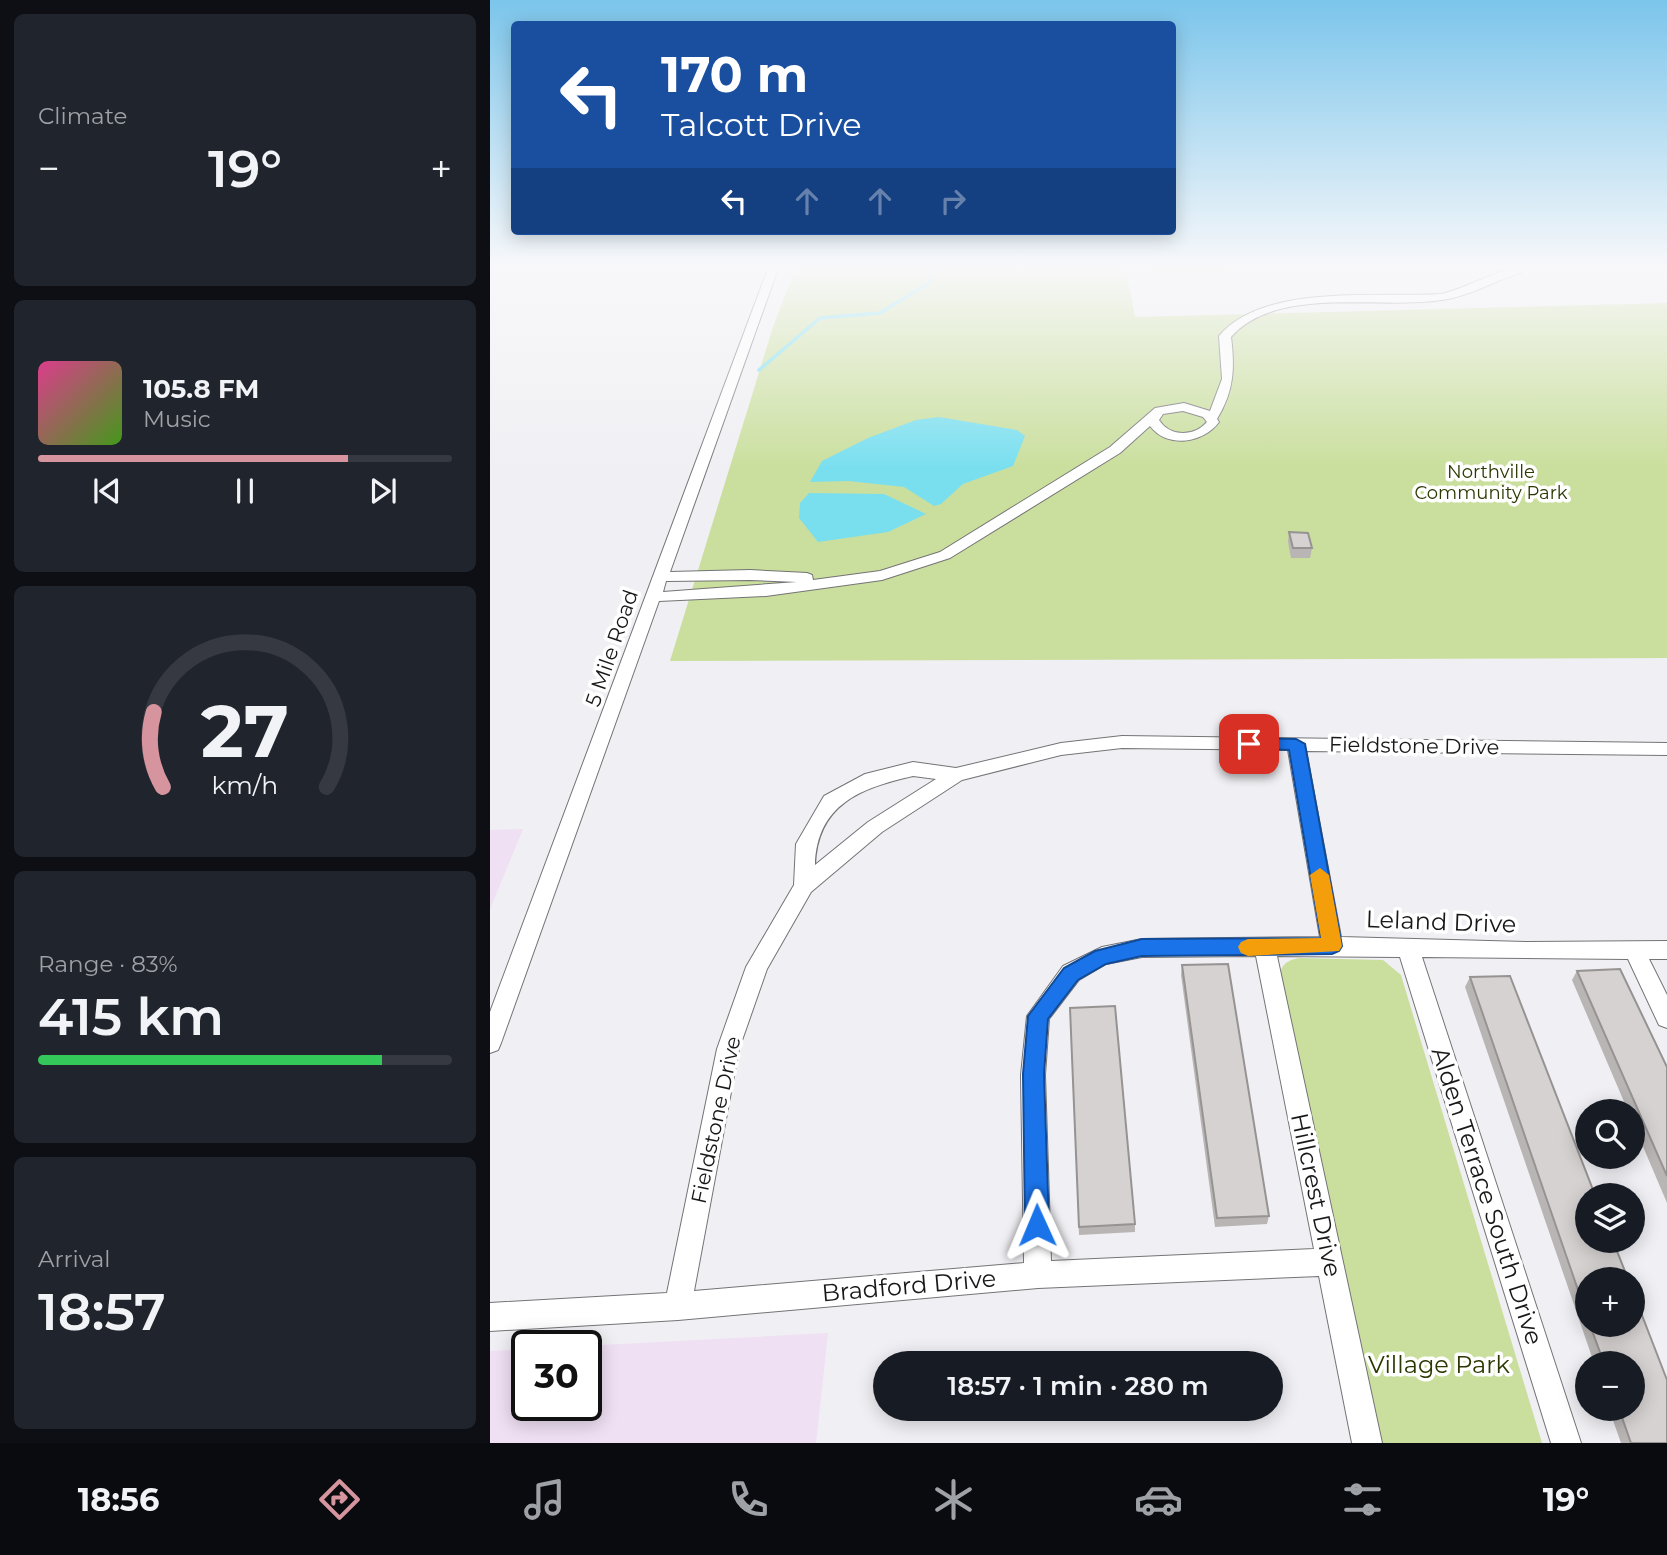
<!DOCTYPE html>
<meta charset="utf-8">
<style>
:root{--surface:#171b24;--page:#20242c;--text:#f1f3f6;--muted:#9ea1a6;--line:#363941;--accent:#d5949e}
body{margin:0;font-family:Montserrat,sans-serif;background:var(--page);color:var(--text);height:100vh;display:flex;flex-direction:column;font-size:26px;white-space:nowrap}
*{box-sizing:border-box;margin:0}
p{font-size:23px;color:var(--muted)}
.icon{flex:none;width:38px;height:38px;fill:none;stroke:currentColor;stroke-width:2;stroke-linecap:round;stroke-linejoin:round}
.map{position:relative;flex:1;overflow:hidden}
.panel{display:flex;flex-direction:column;gap:14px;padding:14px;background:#0d0f14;width:490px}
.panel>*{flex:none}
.guide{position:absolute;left:21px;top:21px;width:665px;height:214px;border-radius:7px;box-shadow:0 4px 18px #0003;background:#1a4fa0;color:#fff;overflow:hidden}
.fabs{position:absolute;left:1085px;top:1099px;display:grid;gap:14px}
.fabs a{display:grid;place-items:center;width:70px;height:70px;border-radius:50%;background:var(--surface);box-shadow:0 4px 18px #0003;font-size:35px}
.speed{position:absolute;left:21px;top:1330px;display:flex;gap:14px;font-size:35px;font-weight:700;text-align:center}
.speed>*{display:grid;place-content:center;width:91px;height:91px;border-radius:50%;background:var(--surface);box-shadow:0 4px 18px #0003;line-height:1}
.speed .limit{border:4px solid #111;border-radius:10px;background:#fff;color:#111}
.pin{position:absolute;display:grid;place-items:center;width:60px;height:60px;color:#fff;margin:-30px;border-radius:14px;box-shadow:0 4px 10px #0006}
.me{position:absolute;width:77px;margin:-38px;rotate:359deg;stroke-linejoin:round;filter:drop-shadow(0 0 5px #0008)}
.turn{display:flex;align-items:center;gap:24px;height:147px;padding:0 35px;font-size:32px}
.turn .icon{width:91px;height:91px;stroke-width:2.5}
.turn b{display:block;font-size:49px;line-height:60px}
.lanes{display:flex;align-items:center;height:66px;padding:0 35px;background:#0003;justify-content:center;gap:35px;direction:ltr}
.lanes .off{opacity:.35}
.big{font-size:52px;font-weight:600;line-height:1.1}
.panel .widget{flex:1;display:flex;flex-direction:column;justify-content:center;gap:10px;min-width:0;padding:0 24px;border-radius:10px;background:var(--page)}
.panel .dial{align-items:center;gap:0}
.dial svg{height:182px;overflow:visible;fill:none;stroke:var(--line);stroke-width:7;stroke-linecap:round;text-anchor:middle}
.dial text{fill:var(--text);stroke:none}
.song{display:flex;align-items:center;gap:21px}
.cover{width:84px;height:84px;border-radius:10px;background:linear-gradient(135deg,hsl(330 70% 55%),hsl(100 70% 35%))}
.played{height:7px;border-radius:4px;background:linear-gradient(90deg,var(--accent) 75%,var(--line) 75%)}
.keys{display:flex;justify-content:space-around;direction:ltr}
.heat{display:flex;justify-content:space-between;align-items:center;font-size:38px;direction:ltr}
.charge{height:10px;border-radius:5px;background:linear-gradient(90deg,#34c759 83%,var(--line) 0)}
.trip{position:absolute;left:383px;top:1351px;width:410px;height:70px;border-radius:35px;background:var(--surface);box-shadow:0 4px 18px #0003;font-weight:600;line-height:70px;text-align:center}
.tab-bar{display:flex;height:112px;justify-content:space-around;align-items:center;background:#090b0e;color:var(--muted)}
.tab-bar .icon{width:49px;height:49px}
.tab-bar .active{color:var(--accent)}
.tab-bar b{font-size:32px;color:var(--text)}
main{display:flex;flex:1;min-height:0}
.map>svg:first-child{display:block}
.commercial{fill:#efe0f3}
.green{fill:#cadf9d}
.water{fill:#79dfef}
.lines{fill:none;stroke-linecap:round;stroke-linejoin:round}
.stream{stroke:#79dfef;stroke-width:3.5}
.minor-casing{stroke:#747376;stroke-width:2}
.minor{fill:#fff;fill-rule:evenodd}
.wall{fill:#b8b5b4}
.building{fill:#d6d2d1;stroke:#969392;stroke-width:2}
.route{fill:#1a73e8;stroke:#114b97;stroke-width:2}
.slow{fill:#f59e0b}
.labels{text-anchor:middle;stroke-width:7;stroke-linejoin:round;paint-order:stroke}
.far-park-label{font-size:18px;fill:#2c3801;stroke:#fff}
.street-label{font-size:21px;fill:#181819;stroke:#fff}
.near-street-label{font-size:24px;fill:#181819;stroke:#fff}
.near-park-label{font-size:24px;fill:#2c3801;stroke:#fff}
</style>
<main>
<section class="panel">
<div class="widget"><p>Climate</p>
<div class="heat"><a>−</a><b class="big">19°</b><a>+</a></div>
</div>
<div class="widget">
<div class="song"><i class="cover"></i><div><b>105.8 FM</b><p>Music</p></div></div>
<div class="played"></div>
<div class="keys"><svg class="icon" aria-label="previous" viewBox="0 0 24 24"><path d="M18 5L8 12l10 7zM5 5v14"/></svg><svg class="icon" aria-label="pause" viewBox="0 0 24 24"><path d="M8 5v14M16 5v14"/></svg><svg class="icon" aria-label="next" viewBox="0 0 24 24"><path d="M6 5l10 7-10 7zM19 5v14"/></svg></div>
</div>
<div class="widget dial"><svg viewBox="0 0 100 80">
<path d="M14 69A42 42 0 1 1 86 69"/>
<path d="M14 69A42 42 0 0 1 10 36" stroke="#d5949e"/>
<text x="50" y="56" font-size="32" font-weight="700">27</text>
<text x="50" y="72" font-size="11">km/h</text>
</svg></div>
<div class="widget"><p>Range · 83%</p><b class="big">415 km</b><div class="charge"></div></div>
<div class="widget"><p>Arrival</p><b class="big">18:57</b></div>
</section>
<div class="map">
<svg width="1177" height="1443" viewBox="0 0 1177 1443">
<rect width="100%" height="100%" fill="#f0eff3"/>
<!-- commercial -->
<g class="commercial">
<polygon points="33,829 0,909 0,830"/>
<polygon points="338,1333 326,1443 0,1443 0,1351 37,1349 37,1405 96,1405 96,1346 93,1346"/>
</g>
<!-- green -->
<g class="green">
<path d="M306,266H801C745,272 692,277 636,269L645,317L1177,303V658L180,661L283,327Z"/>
<path d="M809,958L893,960L911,975L1052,1443H888L789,979C791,965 795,961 809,958Z"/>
</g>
<!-- water -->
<g class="water">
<polygon points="449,417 527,430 535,436 523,466 473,484 451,504 444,506 414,487 358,481 320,482 332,461 378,438 426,420"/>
<polygon points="319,493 394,494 436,514 398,532 328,542 309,518 310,503"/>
</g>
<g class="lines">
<!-- stream -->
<polyline class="stream" points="269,370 330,318 390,313 439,283 446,270 454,266"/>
<defs>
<g id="minor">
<path d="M279,266H289L180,572L260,570L317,573L322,575L323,580L390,571L450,552L620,447L665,408L694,403L720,411L732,379L729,336C773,283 888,298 951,294C979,288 1016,264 1042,266C1033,273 1019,277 1008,281C990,289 972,297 952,300C890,310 786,285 741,337C745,368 744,391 727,419L729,422C714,443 677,449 660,426L630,453L460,558L392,580L276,596L169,601L11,1043L8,1050L0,1053V1012ZM693,411L713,417L717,422C704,437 680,437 669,420L673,414ZM260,580L307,582L173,592L176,581Z"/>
<path d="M632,736L1177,743V755L816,751L851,937L1037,942L1177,941V959H1159L1177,995V1028L1169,1025L1138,959L932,957L1091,1443H1061L910,957L787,956L892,1443H862L829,1276L548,1288L188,1320L0,1331V1303L177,1293L227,1049L256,967L304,885L306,844L334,796L375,774L423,762L466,768L571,743ZM632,748L798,750L830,937L652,939L612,947L573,966L537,1016L531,1075L534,1263L204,1291L249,1049L277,969L321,892L392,832L472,780L571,755ZM423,776L446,779L378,822L325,865C327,804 371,788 423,776ZM766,956L824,1249L561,1261L555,1075L559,1019L589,980L616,964L652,957Z"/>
</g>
</defs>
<!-- minor casing -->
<use href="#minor" class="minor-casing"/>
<!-- minor -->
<use href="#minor" class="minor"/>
</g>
<!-- wall -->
<g class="wall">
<polygon points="799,532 822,548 820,558 801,558 798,542"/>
<polygon points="692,965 779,1216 777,1224 725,1227 691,975"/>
<polygon points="1087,971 1177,1067 1177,1203 1143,1123 1143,1111 1138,1111 1082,980"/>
<polygon points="980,977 1097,1279 1097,1325 1143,1325 1177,1443 1131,1443 1119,1409 1143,1409 1143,1363 1104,1363 975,987"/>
<polygon points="580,1018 645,1224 645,1232 589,1235"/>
</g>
<!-- building -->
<g class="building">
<polygon points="799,532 818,533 822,548 803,548"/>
<polygon points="738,964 779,1216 727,1218 692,965"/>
<polygon points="1130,969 1177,1067 1177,1176 1087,971"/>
<polygon points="1020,976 1105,1195 1097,1195 1097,1241 1123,1241 1138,1279 1097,1279 1097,1316 980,977"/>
<polygon points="625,1006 645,1224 589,1227 580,1008"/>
<polygon points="1143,1292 1177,1380 1177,1443 1141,1443 1129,1409 1143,1409 1143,1363 1114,1363 1100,1325 1143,1325"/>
</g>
<!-- sky -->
<linearGradient id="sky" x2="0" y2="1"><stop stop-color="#7bc5eb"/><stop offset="0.57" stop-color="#f8f8fa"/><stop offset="1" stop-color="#f8f8fa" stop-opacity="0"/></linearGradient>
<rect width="1177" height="468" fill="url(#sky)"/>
<!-- route -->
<polygon class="route" points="759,738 806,739 815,744 852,946 849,951 842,954 652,956 616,964 588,980 558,1019 554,1074 559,1225 555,1233 547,1237 539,1233 535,1225 533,1074 538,1016 574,968 605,951 652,939 831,938 799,750 754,748 751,744"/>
<!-- slow -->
<polygon class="slow" points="830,868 839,875 852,946 849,951 758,956 751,953 748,947 751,942 758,939 831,938 820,875"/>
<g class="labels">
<!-- far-park labels -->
<g class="far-park-label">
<text x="1001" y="478">Northville<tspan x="1001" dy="21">Community Park</tspan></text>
</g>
<!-- street labels -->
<g class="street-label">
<text transform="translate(122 648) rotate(-71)" y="7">5 Mile Road</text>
<text transform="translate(924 746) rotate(1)" y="7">Fieldstone Drive</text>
<text transform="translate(226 1120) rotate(-78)" y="7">Fieldstone Drive</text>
</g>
<!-- near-street labels -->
<g class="near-street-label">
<text transform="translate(951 922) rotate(2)" y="8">Leland Drive</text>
<text transform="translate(826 1195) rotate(78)" y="8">Hillcrest Drive</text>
<text transform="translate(997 1196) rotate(72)" y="8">Alden Terrace South Drive</text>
<text transform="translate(419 1286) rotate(-5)" y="8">Bradford Drive</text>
</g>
<!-- near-park labels -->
<g class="near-park-label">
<text x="949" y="1373">Village Park</text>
</g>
</g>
</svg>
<div class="fabs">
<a><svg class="icon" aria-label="search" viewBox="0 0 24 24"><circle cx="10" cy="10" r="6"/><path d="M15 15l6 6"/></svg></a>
<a><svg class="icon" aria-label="layers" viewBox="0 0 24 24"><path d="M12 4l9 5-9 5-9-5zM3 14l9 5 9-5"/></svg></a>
<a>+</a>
<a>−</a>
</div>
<div class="speed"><div class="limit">30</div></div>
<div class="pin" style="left:759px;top:744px;background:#d93025"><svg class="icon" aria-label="arrive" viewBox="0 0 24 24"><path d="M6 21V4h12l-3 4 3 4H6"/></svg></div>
<svg class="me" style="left:547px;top:1225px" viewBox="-20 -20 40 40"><path d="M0-17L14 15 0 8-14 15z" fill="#1a73e8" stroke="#fff" stroke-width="4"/></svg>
<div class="trip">18:57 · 1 min · 280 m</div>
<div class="guide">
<div class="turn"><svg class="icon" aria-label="left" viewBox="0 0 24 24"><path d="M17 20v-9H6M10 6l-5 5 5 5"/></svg><div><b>170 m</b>Talcott Drive</div></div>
<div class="lanes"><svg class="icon" aria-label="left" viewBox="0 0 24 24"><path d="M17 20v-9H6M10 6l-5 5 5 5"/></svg><svg class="icon off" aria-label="ahead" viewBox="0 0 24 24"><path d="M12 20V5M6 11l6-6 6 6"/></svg><svg class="icon off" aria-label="ahead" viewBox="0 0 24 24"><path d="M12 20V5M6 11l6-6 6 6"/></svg><svg class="icon off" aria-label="right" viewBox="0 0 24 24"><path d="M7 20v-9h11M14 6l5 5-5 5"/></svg></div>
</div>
</div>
</main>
<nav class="tab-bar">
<b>18:56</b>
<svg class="icon active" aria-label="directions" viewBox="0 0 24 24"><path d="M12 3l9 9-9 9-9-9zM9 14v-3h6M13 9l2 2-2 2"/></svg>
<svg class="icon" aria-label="music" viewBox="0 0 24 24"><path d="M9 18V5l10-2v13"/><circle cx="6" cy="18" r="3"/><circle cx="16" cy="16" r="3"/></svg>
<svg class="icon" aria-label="phone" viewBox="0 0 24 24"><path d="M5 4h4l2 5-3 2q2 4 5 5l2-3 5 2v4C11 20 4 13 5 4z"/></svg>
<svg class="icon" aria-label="climate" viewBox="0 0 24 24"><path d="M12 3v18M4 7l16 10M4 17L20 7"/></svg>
<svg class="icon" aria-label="car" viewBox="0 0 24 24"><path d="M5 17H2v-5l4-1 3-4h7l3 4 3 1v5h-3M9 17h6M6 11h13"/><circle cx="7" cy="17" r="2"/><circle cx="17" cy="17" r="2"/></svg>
<svg class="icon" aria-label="filters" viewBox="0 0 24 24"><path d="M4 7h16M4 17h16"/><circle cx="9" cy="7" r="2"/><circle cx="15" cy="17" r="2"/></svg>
<b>19°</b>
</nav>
